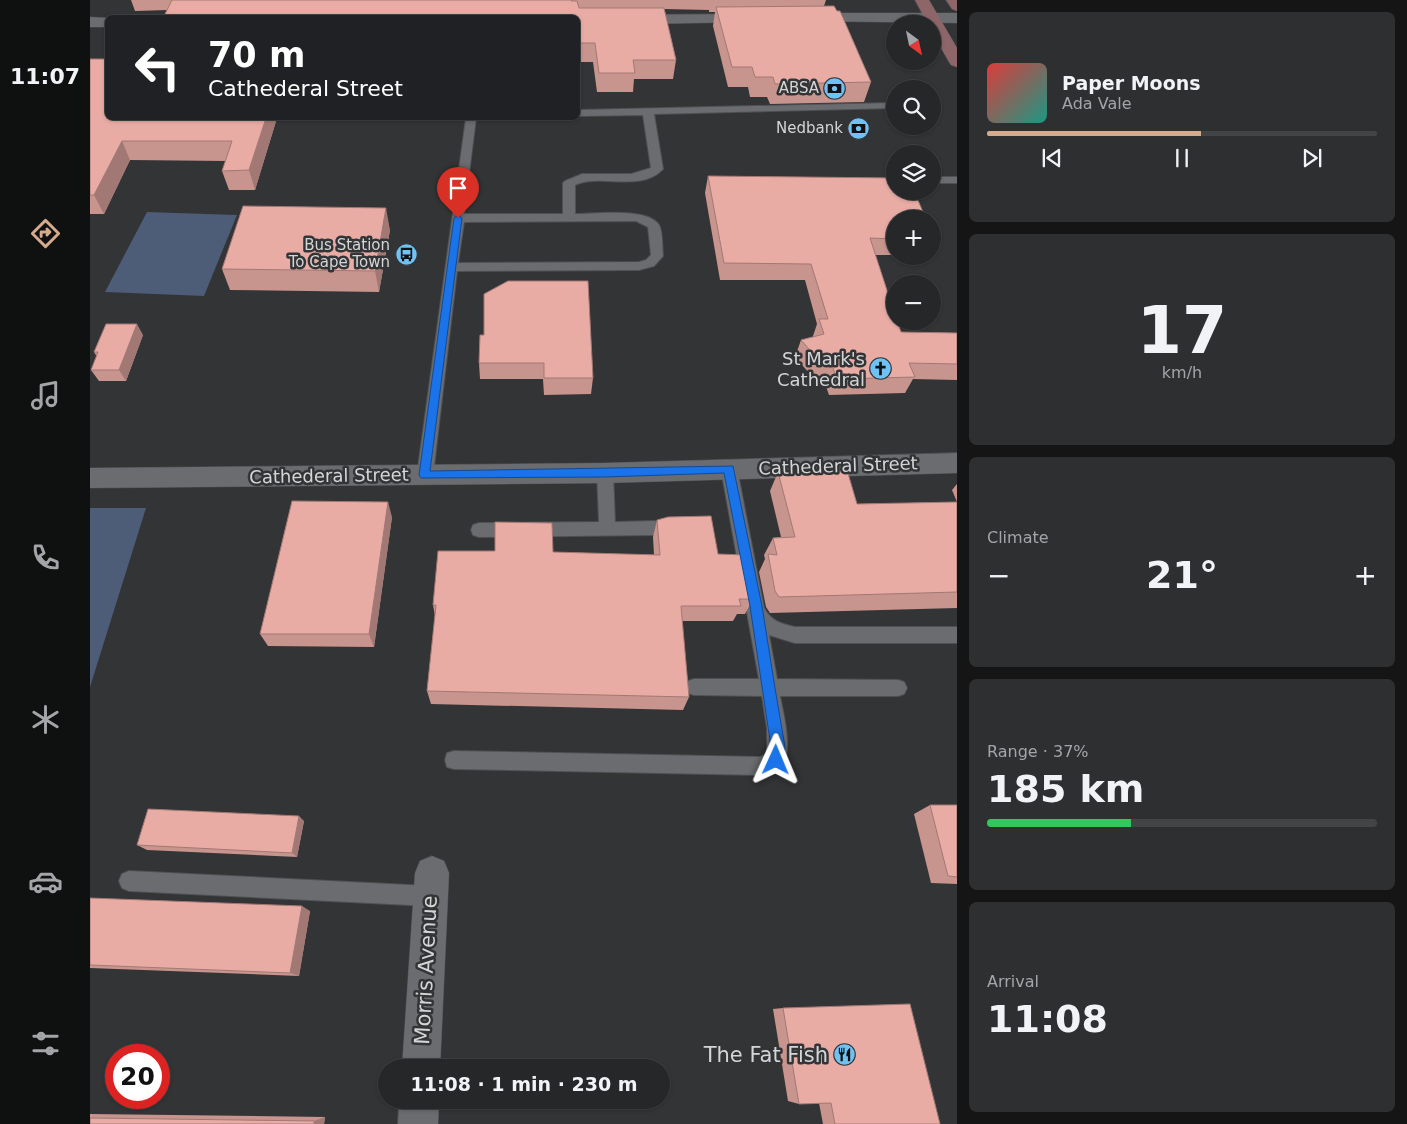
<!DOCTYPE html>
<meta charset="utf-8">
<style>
:root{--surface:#262728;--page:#2e2f30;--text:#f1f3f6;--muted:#a4a5a8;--line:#424445;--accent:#d6ab8b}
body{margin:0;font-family:"DejaVu Sans",sans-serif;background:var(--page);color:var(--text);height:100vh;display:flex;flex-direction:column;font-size:19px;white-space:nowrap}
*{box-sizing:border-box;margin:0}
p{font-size:16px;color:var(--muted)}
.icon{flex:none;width:28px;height:28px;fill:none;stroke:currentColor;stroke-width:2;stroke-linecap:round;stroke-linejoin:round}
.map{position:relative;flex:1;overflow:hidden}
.panel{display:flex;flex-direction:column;gap:12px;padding:12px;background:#151516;width:450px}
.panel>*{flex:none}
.guide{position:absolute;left:15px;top:15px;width:475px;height:105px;border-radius:8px;box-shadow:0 1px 4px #0004,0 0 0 1px var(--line);background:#202124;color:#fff;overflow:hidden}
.needle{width:32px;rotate:147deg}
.fabs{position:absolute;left:796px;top:15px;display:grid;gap:10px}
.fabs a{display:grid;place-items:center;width:55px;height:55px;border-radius:50%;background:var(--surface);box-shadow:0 1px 4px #0004,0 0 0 1px var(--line);font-size:25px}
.speed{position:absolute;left:15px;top:1044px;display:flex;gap:10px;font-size:25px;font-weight:700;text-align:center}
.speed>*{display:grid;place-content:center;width:65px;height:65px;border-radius:50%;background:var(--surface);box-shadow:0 1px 4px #0004,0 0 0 1px var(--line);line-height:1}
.speed .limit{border:8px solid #d22;background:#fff;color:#111}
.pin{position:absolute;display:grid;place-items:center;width:42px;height:42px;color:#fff;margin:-51px -21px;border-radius:50% 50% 50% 0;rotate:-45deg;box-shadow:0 0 5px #0007}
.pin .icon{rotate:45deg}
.me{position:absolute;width:55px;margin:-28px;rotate:1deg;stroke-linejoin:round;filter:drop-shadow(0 0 4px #0008)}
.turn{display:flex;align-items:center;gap:18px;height:105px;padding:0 20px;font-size:22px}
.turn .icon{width:65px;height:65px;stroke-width:2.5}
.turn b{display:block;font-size:35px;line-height:42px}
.big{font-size:38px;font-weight:800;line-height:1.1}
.panel .card{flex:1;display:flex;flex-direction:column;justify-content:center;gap:8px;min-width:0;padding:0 18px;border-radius:8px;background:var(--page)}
.panel .dial{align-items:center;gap:0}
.dial b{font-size:65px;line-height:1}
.song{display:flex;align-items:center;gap:15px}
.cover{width:60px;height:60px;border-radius:8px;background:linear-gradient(135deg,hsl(0 70% 55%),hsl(170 70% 35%))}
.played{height:5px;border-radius:2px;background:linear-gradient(90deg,var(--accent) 55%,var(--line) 55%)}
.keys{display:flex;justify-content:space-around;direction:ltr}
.heat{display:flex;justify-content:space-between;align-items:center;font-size:28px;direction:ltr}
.charge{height:8px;border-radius:4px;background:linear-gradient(90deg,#34c759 37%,var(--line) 0)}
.trip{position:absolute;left:288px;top:1059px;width:292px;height:50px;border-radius:25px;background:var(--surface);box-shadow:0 1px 4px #0004,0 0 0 1px var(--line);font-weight:800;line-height:50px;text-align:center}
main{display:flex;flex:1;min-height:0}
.tabs{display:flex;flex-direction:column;width:90px;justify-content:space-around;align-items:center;background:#0f1010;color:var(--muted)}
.tabs .icon{width:35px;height:35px}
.tabs .active{color:var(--accent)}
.tabs b{font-size:22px;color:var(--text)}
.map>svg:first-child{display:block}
.green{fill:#4d5c77}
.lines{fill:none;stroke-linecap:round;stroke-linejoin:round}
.service-casing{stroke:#4f5052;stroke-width:2}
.minor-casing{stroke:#4f5052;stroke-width:1}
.tertiary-casing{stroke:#4f5052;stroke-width:1}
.secondary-casing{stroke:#4f5052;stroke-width:1}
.service{fill:#6b6c6f;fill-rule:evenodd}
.minor{fill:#6b6c6f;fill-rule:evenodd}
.tertiary{fill:#6b6c6f;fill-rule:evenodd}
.secondary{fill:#8e6669;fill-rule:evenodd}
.wall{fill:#c8948e}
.shaded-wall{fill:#a27874}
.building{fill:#e8aca5;stroke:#a27874}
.route{fill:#1a73e8;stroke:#114b97}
.labels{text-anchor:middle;stroke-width:5;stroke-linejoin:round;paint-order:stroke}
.far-poi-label{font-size:15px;fill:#d4d5d6;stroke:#333436;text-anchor:end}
.poi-label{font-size:18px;fill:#d4d5d6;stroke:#333436;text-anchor:end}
.street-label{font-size:18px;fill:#d4d5d6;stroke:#333436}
.near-street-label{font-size:21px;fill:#d4d5d6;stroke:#333436}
.near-poi-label{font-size:21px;fill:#d4d5d6;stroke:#333436;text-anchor:end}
</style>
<main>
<nav class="tabs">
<b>11:07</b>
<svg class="icon active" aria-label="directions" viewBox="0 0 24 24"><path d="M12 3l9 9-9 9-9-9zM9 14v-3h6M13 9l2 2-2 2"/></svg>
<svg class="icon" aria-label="music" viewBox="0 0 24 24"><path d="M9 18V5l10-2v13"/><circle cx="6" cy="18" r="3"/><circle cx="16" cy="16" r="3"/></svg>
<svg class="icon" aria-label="phone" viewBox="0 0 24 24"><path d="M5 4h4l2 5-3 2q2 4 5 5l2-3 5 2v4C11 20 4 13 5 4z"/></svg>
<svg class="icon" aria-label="climate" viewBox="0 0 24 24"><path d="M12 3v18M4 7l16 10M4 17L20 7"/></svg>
<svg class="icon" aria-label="car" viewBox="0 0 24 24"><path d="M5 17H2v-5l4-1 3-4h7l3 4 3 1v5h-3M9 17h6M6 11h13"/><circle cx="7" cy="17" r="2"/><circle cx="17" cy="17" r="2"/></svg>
<svg class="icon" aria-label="filters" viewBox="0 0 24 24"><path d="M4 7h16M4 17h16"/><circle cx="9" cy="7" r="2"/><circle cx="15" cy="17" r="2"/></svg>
</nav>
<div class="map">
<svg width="867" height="1124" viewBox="0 0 867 1124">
<rect width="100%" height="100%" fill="#333436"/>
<!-- green -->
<g class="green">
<polygon points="57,212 147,215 114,296 15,292"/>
<polygon points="0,508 56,508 0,687"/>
</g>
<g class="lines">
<defs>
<g id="service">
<path d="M802,103L805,104V108L564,114L573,169C551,193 510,173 485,185V214C503,214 558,207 569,225C573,232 572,247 573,256L564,266L549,270L367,271L343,475L340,479L335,481L330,479L327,475L376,118H386L374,214H473V183L475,181L492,174H541L561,168L553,115L488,116V110ZM546,221L558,227L561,255L556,260L549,262L368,263L374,222Z"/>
<rect x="842" y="177" width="25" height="6"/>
<path d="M639,463L644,465L647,469L674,608C681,621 691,624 705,627H867V643H705L679,635L687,679L808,680L814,682L817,688L814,694L808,696H690C694,718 702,745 693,767L670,775L364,769L357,767L355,760L357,753L364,751L670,757L677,754V728L672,696L604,695L598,693L595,687L598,681L604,679H669L631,469L634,465Z"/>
<polygon points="515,467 520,469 523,473 525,522 565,521 571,523 573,528 571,533 565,535 389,537 383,535 381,530 383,525 389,523 509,522 507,473 510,469"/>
<polygon points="39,871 340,886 347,889 350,896 347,903 340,906 39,891 32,888 29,881 32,874"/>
</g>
<g id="minor">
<polygon points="867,453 867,473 515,483 0,488 0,468 515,463"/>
<polygon points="342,856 354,861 359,873 350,1068 312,1068 325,873 330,861"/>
<polygon points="309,1100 349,1100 348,1124 308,1124"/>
</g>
<g id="tertiary">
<polygon points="716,13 867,13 867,23 711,21 708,18 711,15"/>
<polygon points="661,14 666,16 669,19 666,22 488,25 488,18 482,18 488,15"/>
<polygon points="0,17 18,18 18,27 0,27"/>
</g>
<g id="secondary">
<polygon points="825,0 839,0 867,48 867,67 861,65 859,62 842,32 842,24 838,24"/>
<polygon points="856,0 867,0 867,11 862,9"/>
</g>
</defs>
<!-- service casing -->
<use href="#service" class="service-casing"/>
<!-- minor casing -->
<use href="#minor" class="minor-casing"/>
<!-- tertiary casing -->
<use href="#tertiary" class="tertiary-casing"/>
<!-- secondary casing -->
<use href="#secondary" class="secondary-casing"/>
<!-- service -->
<use href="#service" class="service"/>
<!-- minor -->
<use href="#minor" class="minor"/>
<!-- tertiary -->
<use href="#tertiary" class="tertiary"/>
<!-- secondary -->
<use href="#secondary" class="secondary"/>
</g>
<!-- wall -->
<g class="wall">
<polygon points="41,0 736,0 734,6 781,82 774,102 680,104 677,97 660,97 658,87 638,87 623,26 625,12 619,12 619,10 574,9 586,60 583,79 544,79 543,92 507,92 503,62 488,62 488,18 77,10 45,11"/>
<polygon points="0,59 187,118 165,190 139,190 132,171 136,161 40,160 14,214 0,214"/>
<polygon points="618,176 805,219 805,255 785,255 811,332 867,333 867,380 823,379 815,393 739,395 733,378 720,374 705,357 711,340 723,337 723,336 727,324 715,280 630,280 615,193"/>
<polygon points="300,230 289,292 140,290 132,269"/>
<polygon points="53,335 36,381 9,381 1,370 7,357 4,352"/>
<polygon points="390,335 503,378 501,394 454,395 453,379 390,379 389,363"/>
<polygon points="688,472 767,504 867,502 867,608 680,613 676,607 669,572 675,559 674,555 683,538 691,537 680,491"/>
<polygon points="867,484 867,502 862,490"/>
<polygon points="302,517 284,647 178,646 170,634"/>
<polygon points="567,520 628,554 663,599 655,614 647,614 643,621 592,621 599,697 593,710 341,704 337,691 345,616 343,605 405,551 463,552 564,555 563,537"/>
<polygon points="840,805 867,805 867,884 841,883 824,814"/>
<polygon points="214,821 207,857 57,850 47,845"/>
<polygon points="0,898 220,911 209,976 0,968"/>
<polygon points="693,1008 850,1124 733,1124 729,1103 709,1104 698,1101 683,1009"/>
<polygon points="0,1114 235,1117 234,1124 0,1124"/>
</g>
<!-- shaded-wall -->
<g class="shaded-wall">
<polygon points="176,118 187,118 165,190 159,170"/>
<polygon points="32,141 40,160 14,214 4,195"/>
<polygon points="296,208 300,230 289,292 285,271"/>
<polygon points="47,324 53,335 36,381 29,370"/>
<polygon points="298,502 302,517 284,647 279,634"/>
<polygon points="209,816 214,821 207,857 202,853"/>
<polygon points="212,906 220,911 209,976 200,973"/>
<polygon points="235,1117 234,1124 224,1124 224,1121"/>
</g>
<!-- building -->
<g class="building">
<polygon points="82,0 482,0 481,1 487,1 489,8 574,8 586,60 543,60 545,73 509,73 505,43 488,43 488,18 73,18"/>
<polygon points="744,6 747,11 750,11 781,82 685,84 683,77 665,77 662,67 642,67 626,7"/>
<polygon points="0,59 18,59 18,118 176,118 159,170 132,171 142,141 32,141 4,195 0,195"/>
<polygon points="618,176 805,178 805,191 824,191 836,219 805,219 805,239 780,238 805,315 805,321 807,321 811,332 867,333 867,364 819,363 825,377 747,379 741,362 727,358 711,340 734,334 729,319 738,319 721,264 634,263"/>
<polygon points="153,206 296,208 285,271 132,269"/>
<polygon points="418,281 498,281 503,378 454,378 454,363 389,363 390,335 394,335 394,294"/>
<polygon points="16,324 47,324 29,370 1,370 8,352 4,352"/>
<polygon points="757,470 767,504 867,502 867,592 689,597 685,591 678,554 687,555 683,538 705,537 688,472"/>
<polygon points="202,501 298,502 279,634 170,634"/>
<polygon points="621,516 628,554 655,555 663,599 649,599 651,606 591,606 599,697 337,691 346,605 343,605 348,551 405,551 405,522 462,523 463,552 570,555 567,520 578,517"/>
<polygon points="840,805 867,805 867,877 858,876"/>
<polygon points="58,809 209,816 202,853 47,845"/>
<polygon points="0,898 212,906 200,973 0,965"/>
<polygon points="820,1004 850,1124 745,1124 741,1103 709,1104 693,1008"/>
<polygon points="0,1118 224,1121 224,1124 0,1124"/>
</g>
<!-- route -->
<polygon class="route" points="368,215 372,218 340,471 643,466 672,606 685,688 695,747 691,765 686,767 681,765 679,760 681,747 660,606 634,473 515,477 331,478 329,475 364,218"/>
<!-- icons -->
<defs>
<symbol id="bank-disc" viewBox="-11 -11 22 22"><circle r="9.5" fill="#6fc2f4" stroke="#333436"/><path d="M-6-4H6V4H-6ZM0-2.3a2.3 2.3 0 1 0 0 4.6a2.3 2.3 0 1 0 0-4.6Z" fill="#111"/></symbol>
<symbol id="bus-disc" viewBox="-11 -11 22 22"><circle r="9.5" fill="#6fc2f4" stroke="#333436"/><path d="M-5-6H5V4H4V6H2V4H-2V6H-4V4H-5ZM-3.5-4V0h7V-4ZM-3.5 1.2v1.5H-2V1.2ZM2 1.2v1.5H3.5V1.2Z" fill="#111"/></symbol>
<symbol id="church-disc" viewBox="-11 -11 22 22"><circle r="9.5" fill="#6fc2f4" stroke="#333436"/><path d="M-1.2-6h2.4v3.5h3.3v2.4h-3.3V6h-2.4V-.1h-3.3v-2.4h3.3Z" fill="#111"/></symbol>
<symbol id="restaurant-disc" viewBox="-11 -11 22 22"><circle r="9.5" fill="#6fc2f4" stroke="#333436"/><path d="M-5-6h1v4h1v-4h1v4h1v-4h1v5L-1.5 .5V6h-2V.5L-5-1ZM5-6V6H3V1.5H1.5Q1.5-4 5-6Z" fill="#111"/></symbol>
</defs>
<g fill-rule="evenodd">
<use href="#bank-disc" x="732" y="76" width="25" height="25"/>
<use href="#bank-disc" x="756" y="116" width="25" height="25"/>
<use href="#bus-disc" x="304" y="242" width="25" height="25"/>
<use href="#church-disc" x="778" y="356" width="25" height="25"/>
<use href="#restaurant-disc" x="742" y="1042" width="25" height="25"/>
</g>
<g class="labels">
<!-- far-poi labels -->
<g class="far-poi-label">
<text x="729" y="93">ABSA</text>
<text x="753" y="133">Nedbank</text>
<text x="300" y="250">Bus Station<tspan x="300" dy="17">To Cape Town</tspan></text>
</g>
<!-- poi labels -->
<g class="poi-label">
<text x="775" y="365">St Mark's<tspan x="775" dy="21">Cathedral</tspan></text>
</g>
<!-- street labels -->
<g class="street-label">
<text transform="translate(748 466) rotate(-2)" y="6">Cathederal Street</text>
<text transform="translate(239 476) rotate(-1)" y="6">Cathederal Street</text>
</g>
<!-- near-street labels -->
<g class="near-street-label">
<text transform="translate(336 970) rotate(-87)" y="7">Morris Avenue</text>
</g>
<!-- near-poi labels -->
<g class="near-poi-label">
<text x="738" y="1062">The Fat Fish</text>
</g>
</g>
</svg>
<div class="fabs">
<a><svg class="needle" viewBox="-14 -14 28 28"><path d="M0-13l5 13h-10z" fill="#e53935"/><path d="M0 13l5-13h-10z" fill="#a4a5a8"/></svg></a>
<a><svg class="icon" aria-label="search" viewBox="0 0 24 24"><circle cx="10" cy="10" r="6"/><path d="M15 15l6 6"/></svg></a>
<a><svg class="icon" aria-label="layers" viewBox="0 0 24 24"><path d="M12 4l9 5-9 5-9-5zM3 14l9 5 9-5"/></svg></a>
<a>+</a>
<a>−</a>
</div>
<div class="speed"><div class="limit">20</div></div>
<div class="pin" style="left:368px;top:218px;background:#d93025"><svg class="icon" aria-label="arrive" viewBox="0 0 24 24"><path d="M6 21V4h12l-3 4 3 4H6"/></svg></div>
<svg class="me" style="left:686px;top:760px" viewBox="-20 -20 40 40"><path d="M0-17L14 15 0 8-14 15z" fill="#1a73e8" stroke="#fff" stroke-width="4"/></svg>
<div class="trip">11:08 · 1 min · 230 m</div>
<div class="guide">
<div class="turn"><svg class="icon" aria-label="left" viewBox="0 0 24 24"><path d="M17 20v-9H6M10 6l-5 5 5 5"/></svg><div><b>70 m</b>Cathederal Street</div></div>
</div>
</div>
<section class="panel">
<div class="card">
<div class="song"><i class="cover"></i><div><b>Paper Moons</b><p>Ada Vale</p></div></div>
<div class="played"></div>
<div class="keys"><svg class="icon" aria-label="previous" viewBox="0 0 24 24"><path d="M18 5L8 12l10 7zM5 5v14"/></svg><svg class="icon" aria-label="pause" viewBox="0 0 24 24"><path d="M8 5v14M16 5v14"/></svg><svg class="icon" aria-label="next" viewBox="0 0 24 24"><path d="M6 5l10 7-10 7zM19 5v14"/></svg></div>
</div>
<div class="card dial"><b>17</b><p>km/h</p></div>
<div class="card"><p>Climate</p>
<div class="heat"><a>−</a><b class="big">21°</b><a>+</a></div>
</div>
<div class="card"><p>Range · 37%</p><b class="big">185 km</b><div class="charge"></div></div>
<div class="card"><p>Arrival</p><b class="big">11:08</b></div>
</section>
</main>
